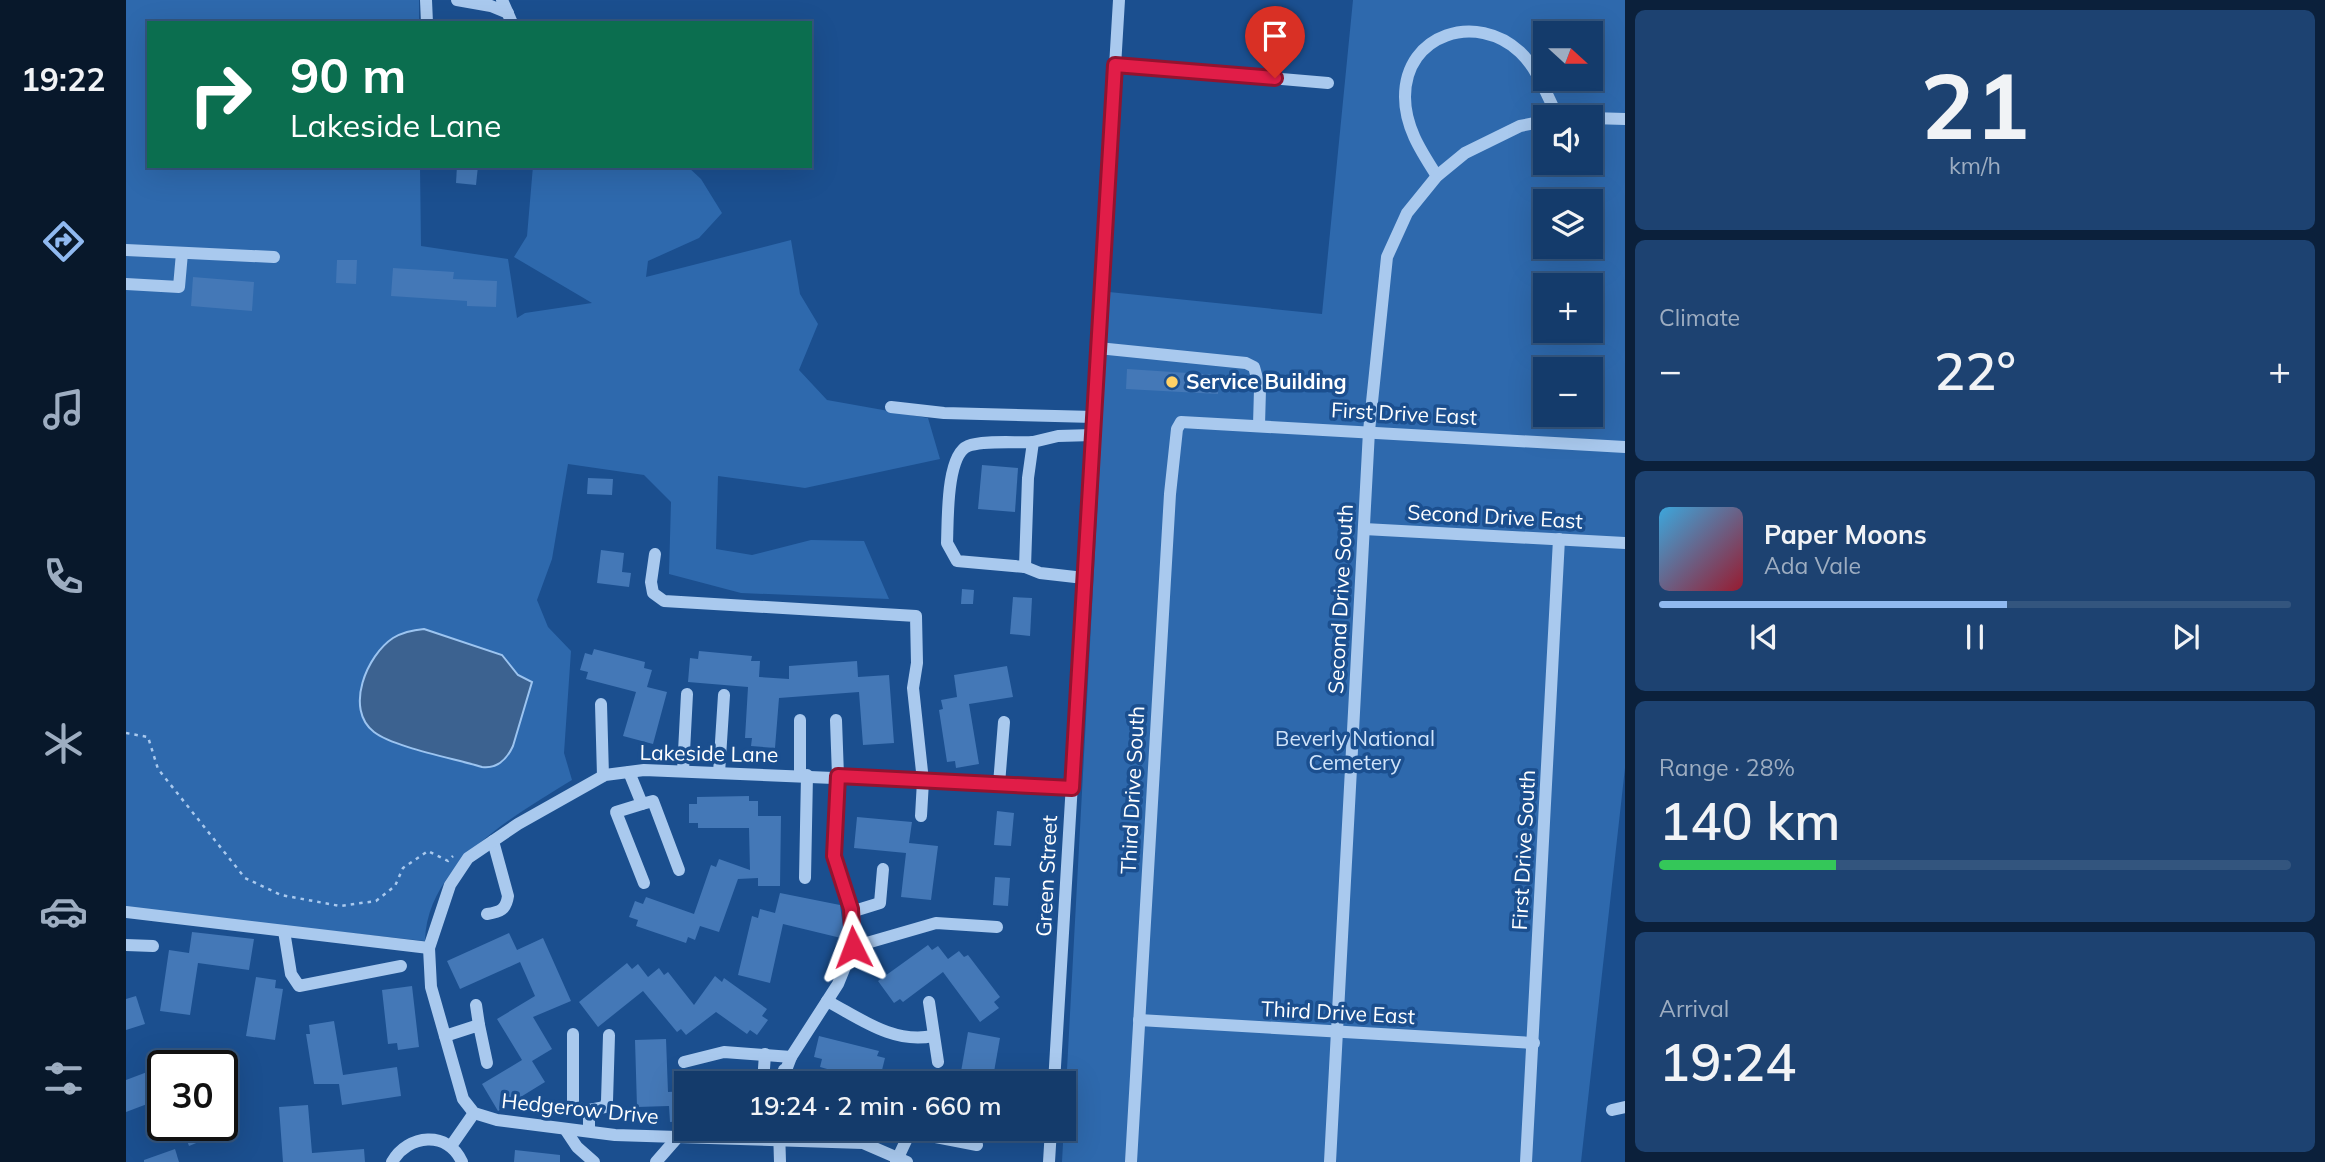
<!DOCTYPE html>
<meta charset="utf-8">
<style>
:root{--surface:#143b6b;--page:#1d4271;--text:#f1f3f6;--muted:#9dadc1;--line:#33557e;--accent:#90b9f0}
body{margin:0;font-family:Mulish,sans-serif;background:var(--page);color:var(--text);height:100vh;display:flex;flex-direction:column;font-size:26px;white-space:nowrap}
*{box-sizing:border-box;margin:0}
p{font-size:23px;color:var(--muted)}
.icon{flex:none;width:38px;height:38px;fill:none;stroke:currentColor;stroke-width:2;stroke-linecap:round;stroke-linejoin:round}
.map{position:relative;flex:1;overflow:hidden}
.details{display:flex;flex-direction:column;gap:10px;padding:10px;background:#0b203b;width:700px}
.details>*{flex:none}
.top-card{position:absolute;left:21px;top:21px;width:665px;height:147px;border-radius:0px;box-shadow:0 7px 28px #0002,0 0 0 2px var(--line);background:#0b6e4f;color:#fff;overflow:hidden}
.needle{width:46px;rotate:111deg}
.buttons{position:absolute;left:1407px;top:21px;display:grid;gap:14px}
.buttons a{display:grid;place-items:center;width:70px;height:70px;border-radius:0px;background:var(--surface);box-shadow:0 7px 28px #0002,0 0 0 2px var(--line);font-size:35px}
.speed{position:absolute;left:21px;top:1050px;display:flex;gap:14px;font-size:35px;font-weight:700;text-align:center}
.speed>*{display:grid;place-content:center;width:91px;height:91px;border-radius:50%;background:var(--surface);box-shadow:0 7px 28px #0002,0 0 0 2px var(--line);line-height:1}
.speed .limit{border:4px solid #111;border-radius:10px;background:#fff;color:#111}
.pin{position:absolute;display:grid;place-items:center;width:60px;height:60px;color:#fff;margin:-72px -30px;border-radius:50% 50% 50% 0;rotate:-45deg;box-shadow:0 0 7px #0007}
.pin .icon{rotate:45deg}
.me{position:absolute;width:77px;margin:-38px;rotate:357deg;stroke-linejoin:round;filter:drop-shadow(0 0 5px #0008)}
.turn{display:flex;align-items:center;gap:24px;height:147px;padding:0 28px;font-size:32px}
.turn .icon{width:91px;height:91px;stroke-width:2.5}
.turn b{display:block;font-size:49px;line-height:60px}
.big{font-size:52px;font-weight:600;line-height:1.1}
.details .widget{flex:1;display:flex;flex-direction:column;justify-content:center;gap:10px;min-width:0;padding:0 24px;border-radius:10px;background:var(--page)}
.details .dial{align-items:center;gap:0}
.dial b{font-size:91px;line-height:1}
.song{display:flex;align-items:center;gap:21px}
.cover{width:84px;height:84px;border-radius:10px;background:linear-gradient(135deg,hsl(200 70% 55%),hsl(350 70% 35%))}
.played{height:7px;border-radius:4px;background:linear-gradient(90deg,var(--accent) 55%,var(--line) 55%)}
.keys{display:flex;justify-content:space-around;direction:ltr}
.heat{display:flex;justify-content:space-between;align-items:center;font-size:38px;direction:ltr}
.charge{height:10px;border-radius:5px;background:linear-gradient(90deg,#34c759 28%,var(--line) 0)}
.trip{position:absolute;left:548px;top:1071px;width:402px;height:70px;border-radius:0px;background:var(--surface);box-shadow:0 7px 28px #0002,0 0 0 2px var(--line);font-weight:600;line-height:70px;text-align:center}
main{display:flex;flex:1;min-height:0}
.menu{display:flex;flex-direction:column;width:126px;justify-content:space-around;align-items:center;background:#08182b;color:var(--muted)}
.menu .icon{width:49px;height:49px}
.menu .active{color:var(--accent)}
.menu b{font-size:32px;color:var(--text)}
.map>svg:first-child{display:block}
.green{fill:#2e69ad;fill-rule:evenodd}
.water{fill:#3c6290;stroke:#9cc4f0;stroke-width:2}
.building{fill:#4478b7}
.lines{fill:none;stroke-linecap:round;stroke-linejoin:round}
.path{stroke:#a9c9ee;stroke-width:2.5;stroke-dasharray:3.5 5;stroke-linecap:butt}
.minor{stroke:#a9c9ee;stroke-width:12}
.route-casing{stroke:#92132f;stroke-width:18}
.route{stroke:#e11d48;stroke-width:12}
.poi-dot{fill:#ffd166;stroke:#1b4f8f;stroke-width:2.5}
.labels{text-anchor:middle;stroke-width:7;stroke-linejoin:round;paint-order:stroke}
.poi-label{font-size:21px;font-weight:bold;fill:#fff;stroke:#1b4f8f;text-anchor:start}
.street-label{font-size:21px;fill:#fff;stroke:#1b4f8f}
.park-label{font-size:21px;fill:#cfe3fa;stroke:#1b4f8f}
</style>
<main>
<nav class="menu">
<b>19:22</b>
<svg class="icon active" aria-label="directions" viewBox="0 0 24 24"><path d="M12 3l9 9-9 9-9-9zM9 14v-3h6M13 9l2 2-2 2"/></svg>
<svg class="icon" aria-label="music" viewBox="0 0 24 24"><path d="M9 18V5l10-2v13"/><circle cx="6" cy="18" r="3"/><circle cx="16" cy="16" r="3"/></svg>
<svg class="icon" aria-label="phone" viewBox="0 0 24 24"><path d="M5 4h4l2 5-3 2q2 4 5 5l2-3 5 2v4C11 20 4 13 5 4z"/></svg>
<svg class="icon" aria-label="climate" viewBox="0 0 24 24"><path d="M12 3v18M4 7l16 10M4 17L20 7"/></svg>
<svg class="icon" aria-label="car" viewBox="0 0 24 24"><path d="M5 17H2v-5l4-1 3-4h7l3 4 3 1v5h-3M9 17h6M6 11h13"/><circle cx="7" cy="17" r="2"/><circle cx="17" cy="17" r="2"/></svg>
<svg class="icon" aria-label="filters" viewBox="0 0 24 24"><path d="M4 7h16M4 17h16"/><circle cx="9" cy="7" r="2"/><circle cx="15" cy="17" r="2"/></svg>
</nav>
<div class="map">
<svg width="1499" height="1162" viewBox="0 0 1499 1162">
<rect width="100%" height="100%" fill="#1b4f8f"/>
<!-- green -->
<g class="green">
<path d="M0,0H293V23H23V166H294L295,246L382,259L391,318L399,313L466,303L388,257L401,236L407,166H561L575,179L596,213L573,238L522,261L520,277L665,240L674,294L692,324L673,370L701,400L802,418L814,459L679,488L592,476L590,549L626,555L685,540L738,541L763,599L615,593L543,574L545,502L518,475L442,464L426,559L411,600L422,627L445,651L438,753L446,780C388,816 301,864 299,941L0,909Z"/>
<path d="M1227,0H1499V768L1455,1162H936L983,292L1196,314ZM1419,33H1465V79H1419ZM1419,117H1465V163H1419ZM1419,201H1465V247H1419ZM1419,285H1465V331H1419ZM1419,369H1465V415H1419Z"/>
</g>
<!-- water -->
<path class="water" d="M298,629L376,655L392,675L406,682L387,746C381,759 372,769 356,767C330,759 267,747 248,732C218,709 241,655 267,638C277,632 286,630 298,629Z"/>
<!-- building -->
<g class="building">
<polygon points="331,166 352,166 350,185 330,183"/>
<polygon points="211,260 231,260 230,284 210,283"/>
<polygon points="267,268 328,272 327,279 371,281 370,307 341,306 341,301 265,296"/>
<polygon points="67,277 128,282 126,311 65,306"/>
<polygon points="1001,369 1093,375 1092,394 1000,389"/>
<polygon points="856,465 892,468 889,512 852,509"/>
<polygon points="462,478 487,479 486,495 461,494"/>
<polygon points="475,550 498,553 496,572 505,573 503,587 471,583"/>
<polygon points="836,589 848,590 847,604 835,604"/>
<polygon points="887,597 906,598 904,636 884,634"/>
<polygon points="468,649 519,662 518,668 526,670 521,687 541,692 527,744 497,736 510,692 460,679 462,672 454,670 459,653 466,655"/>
<polygon points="573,651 626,656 625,661 634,661 633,677 663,679 663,666 731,661 732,677 763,675 768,743 737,745 733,692 653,698 649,748 625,746 626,738 619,738 622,687 562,682 564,658 572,659"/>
<polygon points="881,666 887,697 843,704 853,764 830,768 829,761 821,762 813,710 817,709 815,700 831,697 828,675"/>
<polygon points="623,796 623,801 632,801 632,816 655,816 654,886 632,886 632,878 612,879 593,932 574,926 569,940 562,937 560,943 510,926 512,920 503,917 509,901 517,904 520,897 568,914 585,865 590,867 593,859 624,870 623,828 572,828 572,823 563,823 563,804 571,804 571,797"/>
<polygon points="871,811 888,813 885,846 868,845"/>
<polygon points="731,817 786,822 783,843 812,846 805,900 775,897 780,853 728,848"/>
<polygon points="869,877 884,878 882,906 867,905"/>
<polygon points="654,893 714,905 717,927 715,938 657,924 644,983 612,975 626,916 632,918 634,909 649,913"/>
<polygon points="66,932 128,939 123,970 72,963 64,1015 34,1011 43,950 63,953"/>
<polygon points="383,933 391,950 417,938 445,1001 407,1017 426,1049 406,1061 419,1082 372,1111 356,1084 396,1060 371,1019 409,996 394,962 334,989 321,961"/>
<polygon points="802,945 806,950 812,946 822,959 833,951 838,957 842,955 874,997 868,1002 873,1008 854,1022 817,972 777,1002 774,999 768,1003 752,981"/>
<polygon points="501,963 506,969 512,964 522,977 533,968 538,975 542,972 568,1005 589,976 596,982 598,978 641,1009 636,1016 642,1020 631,1035 624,1030 621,1034 590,1012 560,1035 555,1029 551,1032 517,991 472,1027 453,1002"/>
<polygon points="130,977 150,980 149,988 157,989 149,1040 120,1036"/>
<polygon points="286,986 293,1047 272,1050 271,1043 262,1044 256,990"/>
<polygon points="10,996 19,1024 0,1030 0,999"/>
<polygon points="208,1021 217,1075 271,1067 275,1096 216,1105 213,1084 188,1084 180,1034 184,1034 183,1025"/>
<polygon points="842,1032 874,1038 866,1083 833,1083"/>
<polygon points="693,1036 753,1051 751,1056 759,1058 755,1074 776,1080 776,1083 744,1083 744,1081 694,1067 696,1059 688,1057"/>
<polygon points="540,1039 542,1092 560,1091 560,1121 544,1122 543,1106 511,1107 509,1040"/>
<polygon points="37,1066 37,1098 0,1112 0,1080"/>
<polygon points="182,1105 186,1153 238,1149 239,1162 157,1162 153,1107"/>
<polygon points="55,1125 88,1125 92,1134 63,1146"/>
<polygon points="49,1149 53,1162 18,1162 18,1160"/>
<polygon points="389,1150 434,1155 434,1162 388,1162"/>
</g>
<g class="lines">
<!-- path -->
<polyline class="path" points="0,733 22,737 32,769 119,878 155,895 214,906 250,901 269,886 277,868 302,851 322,861 327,856"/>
<!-- minor -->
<g class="minor">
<polyline points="300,0 301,23"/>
<polyline points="331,0 365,6 382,13"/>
<polyline points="376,0 386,23"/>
<polyline points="989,65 1202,83"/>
<polyline points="1465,118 1499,119"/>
<path d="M1311,176C1295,151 1279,127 1279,97C1279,33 1351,12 1394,52C1412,69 1421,96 1432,117"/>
<polyline points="0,250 148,257"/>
<polyline points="0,284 53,287 56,253"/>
<polyline points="972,348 1120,363 1128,367 1134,389 1133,425"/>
<polyline points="765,407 818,413 968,417"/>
<path d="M907,442C891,443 856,440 842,446C820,455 822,521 821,543L831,561L899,567L914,573L958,578"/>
<polyline points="1238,529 1499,543"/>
<polyline points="529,554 525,582 527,593 538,601 790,616 791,663 787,688 797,781 795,816"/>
<polyline points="899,567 902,478 907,442 932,436 967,435"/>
<polyline points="475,704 477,776"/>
<polyline points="674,720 674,775"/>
<polyline points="557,771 561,694"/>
<polyline points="503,772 516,804 527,801 553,870"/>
<polyline points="593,773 598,695"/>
<polyline points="873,784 878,722"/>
<polyline points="516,804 490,812 518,883"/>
<polyline points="679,878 681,775"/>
<polyline points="0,912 303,948"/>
<polyline points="725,912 754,903 757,869"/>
<path d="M361,914C374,912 380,910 382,896L367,841"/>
<polyline points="158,931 165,974 173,986 275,966"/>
<polyline points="0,945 27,946"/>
<polyline points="727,947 810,923 871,927"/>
<path d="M701,1001C735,1019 767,1044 807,1036"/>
<polyline points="803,1002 812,1062"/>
<polyline points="350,1005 353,1025"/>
<polyline points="1013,1020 1408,1043"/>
<polyline points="447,1034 447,1104 449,1108 463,1110 463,1131"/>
<polyline points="319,1036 353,1025 361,1063"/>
<polyline points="558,1062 598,1052 665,1057"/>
<polyline points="658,1070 677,1083"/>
<polyline points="637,1083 639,1054"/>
<polyline points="655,1083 665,1057 712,984 727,947 725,909 708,857 712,776 710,720"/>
<polyline points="928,1083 993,0"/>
<polyline points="463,1110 479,1107 481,1101 483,1035"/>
<polyline points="1486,1110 1499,1107"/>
<polyline points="439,1129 451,1147 468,1162"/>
<polyline points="653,1129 654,1162"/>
<polyline points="325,1146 348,1113"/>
<path d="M266,1162C282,1134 322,1130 336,1162"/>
<polyline points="530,1162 551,1138"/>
<polyline points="770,1162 784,1132 851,1145"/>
<polyline points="781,1162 737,1143 489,1135 371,1120 348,1113 337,1099 305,987 303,948 324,885 342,858 392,824 479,775 518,770 945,788"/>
<polyline points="923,1162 925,1129"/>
<polyline points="1005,1162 1044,494 1051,429 1055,422 1499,447"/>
<polyline points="1204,1162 1243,431 1261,257 1281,213 1311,176 1339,153 1394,126 1419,121"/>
<polyline points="1400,1162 1433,539"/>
</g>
</g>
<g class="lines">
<defs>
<polyline id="route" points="727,947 725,909 708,856 712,776 946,788 989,65 1149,78"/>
</defs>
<!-- route casing -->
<use href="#route" class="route-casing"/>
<!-- route -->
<use href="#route" class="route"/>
</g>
<!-- markers -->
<circle class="poi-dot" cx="1046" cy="382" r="7"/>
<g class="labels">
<!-- poi labels -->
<g class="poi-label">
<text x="1060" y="389">Service Building</text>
</g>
<!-- street labels -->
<g class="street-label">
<text transform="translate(1278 414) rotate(3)" y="7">First Drive East</text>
<text transform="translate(1369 517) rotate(3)" y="7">Second Drive East</text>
<text transform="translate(1215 599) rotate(-87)" y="7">Second Drive South</text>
<text transform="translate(583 754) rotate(1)" y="7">Lakeside Lane</text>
<text transform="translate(1007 790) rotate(-87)" y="7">Third Drive South</text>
<text transform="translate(1398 850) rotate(-87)" y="7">First Drive South</text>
<text transform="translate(921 876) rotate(-87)" y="7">Green Street</text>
<text transform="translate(1212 1013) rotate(3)" y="7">Third Drive East</text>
<text transform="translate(454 1109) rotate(6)" y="7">Hedgerow Drive</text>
</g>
<!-- park labels -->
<g class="park-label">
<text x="1229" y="746">Beverly National<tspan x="1229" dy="24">Cemetery</tspan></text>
</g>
</g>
</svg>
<div class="buttons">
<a><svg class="needle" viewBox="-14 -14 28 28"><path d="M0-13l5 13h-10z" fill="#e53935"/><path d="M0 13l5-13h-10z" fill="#9dadc1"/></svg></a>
<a><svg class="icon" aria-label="sound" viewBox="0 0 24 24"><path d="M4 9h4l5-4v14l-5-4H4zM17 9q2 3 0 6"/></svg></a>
<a><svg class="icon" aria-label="layers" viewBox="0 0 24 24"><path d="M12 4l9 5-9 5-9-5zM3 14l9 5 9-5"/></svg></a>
<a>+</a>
<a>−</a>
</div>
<div class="speed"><div class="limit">30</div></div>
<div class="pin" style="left:1149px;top:78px;background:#d93025"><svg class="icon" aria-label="arrive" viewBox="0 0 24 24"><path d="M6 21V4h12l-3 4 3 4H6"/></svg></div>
<svg class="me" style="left:727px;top:947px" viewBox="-20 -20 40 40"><path d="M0-17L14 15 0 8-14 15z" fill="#e11d48" stroke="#fff" stroke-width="4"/></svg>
<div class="trip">19:24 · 2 min · 660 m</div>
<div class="top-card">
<div class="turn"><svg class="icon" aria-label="right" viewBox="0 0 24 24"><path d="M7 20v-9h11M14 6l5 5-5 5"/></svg><div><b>90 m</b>Lakeside Lane</div></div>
</div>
</div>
<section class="details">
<div class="widget dial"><b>21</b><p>km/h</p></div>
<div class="widget"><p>Climate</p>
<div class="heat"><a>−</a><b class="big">22°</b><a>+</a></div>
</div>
<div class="widget">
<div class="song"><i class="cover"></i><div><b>Paper Moons</b><p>Ada Vale</p></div></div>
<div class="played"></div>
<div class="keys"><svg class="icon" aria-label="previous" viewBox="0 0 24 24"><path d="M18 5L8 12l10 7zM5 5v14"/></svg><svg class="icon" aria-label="pause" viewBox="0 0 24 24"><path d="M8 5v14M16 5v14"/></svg><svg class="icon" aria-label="next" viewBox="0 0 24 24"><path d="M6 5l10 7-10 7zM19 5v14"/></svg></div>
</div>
<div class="widget"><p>Range · 28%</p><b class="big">140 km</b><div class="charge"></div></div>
<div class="widget"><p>Arrival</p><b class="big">19:24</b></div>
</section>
</main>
